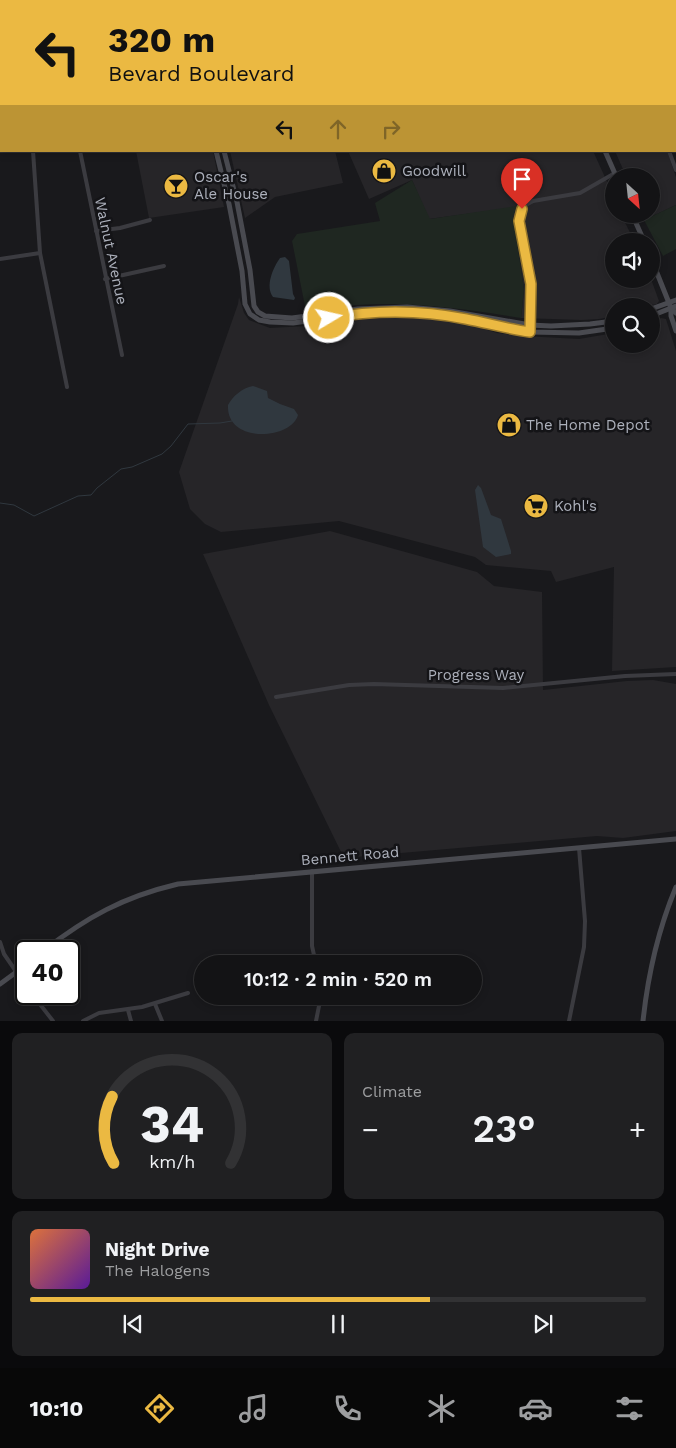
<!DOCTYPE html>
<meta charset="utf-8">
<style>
:root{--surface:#131315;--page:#202022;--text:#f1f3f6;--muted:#9d9ea0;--line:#323234;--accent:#ebb942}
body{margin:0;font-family:"Work Sans",sans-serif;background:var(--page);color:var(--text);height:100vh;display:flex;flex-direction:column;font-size:19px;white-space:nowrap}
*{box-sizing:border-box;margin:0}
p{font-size:16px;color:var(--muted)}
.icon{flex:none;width:28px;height:28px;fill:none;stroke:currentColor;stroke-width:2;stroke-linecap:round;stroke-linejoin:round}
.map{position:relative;height:1021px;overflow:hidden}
.sheet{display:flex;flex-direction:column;gap:12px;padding:12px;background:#0a0a0c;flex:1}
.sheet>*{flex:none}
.banner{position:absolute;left:0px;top:0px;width:676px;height:152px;box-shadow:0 2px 8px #0003,0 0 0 1px var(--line);background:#ebb942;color:#111;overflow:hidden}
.needle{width:32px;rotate:153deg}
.tools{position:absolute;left:605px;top:168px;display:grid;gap:10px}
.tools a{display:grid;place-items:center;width:55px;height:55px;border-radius:50%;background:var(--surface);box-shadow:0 2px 8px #0003,0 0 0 1px var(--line);font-size:25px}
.speed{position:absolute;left:15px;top:940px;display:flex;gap:10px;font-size:25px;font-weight:700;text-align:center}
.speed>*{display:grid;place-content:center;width:65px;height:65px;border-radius:50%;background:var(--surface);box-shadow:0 2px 8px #0003,0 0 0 1px var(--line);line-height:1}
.speed .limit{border:2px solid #111;border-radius:8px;background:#fff;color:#111}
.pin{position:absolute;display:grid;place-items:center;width:42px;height:42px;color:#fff;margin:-51px -21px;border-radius:50% 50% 50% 0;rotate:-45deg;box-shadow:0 0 5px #0007}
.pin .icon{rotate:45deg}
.me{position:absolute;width:55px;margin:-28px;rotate:81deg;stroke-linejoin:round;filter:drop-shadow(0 0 4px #0008)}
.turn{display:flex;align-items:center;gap:18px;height:105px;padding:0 25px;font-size:22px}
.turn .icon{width:65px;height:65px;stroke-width:2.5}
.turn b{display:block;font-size:35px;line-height:42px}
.lanes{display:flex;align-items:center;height:48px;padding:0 25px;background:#0003;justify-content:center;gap:25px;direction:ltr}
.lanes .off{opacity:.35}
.big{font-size:38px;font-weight:600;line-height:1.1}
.sheet .widget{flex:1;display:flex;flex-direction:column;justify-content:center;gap:8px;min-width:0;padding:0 18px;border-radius:10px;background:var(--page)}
.sheet .dial{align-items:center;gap:0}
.dial svg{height:130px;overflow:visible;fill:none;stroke:var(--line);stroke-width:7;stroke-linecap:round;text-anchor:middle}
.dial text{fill:var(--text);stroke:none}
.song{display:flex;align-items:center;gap:15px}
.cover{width:60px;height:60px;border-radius:8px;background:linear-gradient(135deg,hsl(20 70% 55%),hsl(270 70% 35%))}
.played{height:5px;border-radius:2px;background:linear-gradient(90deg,var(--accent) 65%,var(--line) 65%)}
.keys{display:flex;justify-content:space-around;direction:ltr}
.heat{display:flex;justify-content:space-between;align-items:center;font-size:28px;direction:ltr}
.sheet .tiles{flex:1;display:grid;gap:12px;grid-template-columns:1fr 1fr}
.widget:last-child{grid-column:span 2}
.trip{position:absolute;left:194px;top:955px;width:288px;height:50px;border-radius:25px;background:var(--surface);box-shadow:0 2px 8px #0003,0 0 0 1px var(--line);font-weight:600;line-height:50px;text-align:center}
.tab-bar{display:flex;height:80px;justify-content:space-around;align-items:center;background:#080808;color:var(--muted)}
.tab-bar .icon{width:35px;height:35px}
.tab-bar .selected{color:var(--accent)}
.tab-bar b{font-size:22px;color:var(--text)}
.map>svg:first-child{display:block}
.built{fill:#262528}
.green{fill:#1f2721}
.water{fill:#30383f}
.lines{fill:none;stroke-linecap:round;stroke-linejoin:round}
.stream{stroke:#30383f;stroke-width:1}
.street{stroke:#3b3b40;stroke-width:4}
.secondary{stroke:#494a50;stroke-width:5}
.primary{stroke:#57585f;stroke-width:5.5}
.route-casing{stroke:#99782b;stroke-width:12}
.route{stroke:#ebb942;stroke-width:9}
.labels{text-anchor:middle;stroke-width:5;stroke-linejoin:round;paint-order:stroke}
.poi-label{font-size:15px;fill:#acb0bb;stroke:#141417;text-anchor:start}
.street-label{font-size:15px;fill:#acb0bb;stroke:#141417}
</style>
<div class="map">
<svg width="676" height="1021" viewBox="0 0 676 1021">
<rect width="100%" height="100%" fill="#19191c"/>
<!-- built -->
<g class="built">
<polygon points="198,0 476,0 476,1 199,1"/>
<polygon points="136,151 213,151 224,207 149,218"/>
<polygon points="230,151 335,151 343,183 275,197 245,218"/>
<polygon points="348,151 593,151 614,197 614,214 621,214 634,241 614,241 614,279 651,279 659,301 657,304 648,306 614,306 614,316 599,319 582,320 521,318 524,289 513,215 517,207 429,219 412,180 369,199"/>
<polygon points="615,151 667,151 676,177 676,205 644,220 642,214 651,214 651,176 626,176"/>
<polygon points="239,297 244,313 249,320 270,328 307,326 353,319 422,317 456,320 497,333 523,336 579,339 614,333 614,344 651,344 651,322 661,318 666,319 676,351 676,667 612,671 614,567 556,582 551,571 486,565 475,557 339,521 221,532 205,524 190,509 179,472 238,304"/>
<polygon points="330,531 477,572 494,586 542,592 543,690 627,681 653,680 676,684 676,831 623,838 597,836 344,858 269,705 203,554"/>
</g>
<!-- green -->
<g class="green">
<path d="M412,180L430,219L517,206L513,216L524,289L521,318C466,309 412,301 356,305C339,306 323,309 306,311L292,241L297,234L380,221L375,203Z"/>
<polygon points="676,205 676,249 663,256 644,220"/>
</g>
<!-- water -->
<g class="water">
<path d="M285,257L289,261L293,294L295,298L294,300L273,297C265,286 273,268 280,258Z"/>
<path d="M253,386L267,391L268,398L280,404L294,409L298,415C291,440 226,444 228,405C233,396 242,388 253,386Z"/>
<polygon points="478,485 481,488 491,515 501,519 511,551 511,554 496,557 483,547 475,490"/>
</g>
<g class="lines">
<!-- stream -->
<polyline class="stream" points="0,503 14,505 34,516 78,496 91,495 97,488 121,469 132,467 162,454 171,446 188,424 220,423 232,421"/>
<!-- street -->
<g class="street">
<polyline points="136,0 136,1"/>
<polyline points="147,1 149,0"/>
<polyline points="33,151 40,253 67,387"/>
<polyline points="80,151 122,355"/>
<polyline points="669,151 676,170"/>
<polyline points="96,231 120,228 150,220"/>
<polyline points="0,259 40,253"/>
<polyline points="105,279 164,266"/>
<polyline points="530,332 531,284 520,228 520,212 524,206 533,201 580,193 615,173"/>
<polyline points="276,697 349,685 374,684 503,688 625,676 676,674"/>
<polyline points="312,871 312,946 316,964"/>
<polyline points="0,942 4,954 26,986"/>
<polyline points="32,994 53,1021"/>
<polyline points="155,1004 162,1021"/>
<polyline points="128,1010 131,1021"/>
<polyline points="83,1021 99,1013 142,1007 188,993"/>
<polyline points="316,1021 321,996"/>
<polyline points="569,1021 584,947 585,921 579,848"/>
</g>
<!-- secondary -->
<g class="secondary">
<polyline points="184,0 185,1"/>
<polyline points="193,0 194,1"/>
<polyline points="216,151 229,204 242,271 245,304 250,314 259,320 270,322 293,323 358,314 407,312 450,316 530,332 579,333 614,328"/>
<polyline points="224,151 237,202 250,270 254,306 258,312 265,316 292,318 358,309 407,307 450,311 530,325 551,326 590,324 614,321"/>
<polyline points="605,151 616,176"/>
<polyline points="632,214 644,241"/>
<polyline points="651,258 671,308 676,313"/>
<polyline points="651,309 676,300"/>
<polyline points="671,309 671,316 676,331"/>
<polyline points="651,316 676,306"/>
<path d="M43,951C87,917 123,897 178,884L676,839"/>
<polyline points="0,984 26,965"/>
<path d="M643,1021C648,974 658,930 676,887"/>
</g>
<!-- primary -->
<g class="primary">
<polyline points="545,0 546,1"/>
<polyline points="554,0 554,1"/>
<polyline points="559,0 560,1"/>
<polyline points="675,9 676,8"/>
<polyline points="0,84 1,84"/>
</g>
</g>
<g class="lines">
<defs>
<path id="route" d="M329,318C374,310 421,310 466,319C487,323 508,329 530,332L531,284L519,221L522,209"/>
</defs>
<!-- route casing -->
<use href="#route" class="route-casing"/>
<!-- route -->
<use href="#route" class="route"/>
</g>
<!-- icons -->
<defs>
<symbol id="shop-disc" viewBox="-11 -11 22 22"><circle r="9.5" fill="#ebb942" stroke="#141417"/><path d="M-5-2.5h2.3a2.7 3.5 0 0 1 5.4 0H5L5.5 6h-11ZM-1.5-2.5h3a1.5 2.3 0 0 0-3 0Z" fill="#111"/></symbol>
<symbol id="bar-disc" viewBox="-11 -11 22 22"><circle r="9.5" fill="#ebb942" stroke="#141417"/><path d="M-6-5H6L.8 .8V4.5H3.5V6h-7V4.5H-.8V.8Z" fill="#111"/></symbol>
<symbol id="supermarket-disc" viewBox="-11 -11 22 22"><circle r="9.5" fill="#ebb942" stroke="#141417"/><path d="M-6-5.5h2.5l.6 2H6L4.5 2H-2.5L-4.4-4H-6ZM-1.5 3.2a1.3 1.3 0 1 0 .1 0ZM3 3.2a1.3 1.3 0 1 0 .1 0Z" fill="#111"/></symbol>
</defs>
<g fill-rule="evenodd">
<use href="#shop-disc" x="370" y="157" width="28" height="28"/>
<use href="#bar-disc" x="162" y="172" width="28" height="28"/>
<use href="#shop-disc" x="495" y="411" width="28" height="28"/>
<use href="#supermarket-disc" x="522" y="492" width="28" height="28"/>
</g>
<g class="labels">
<!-- poi labels -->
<g class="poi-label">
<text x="402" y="176">Goodwill</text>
<text x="194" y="182">Oscar's<tspan x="194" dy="17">Ale House</tspan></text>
<text x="526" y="430">The Home Depot</text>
<text x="554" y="511">Kohl's</text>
</g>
<!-- street labels -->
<g class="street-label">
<text transform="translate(111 251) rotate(78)" y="5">Walnut Avenue</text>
<text x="476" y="680">Progress Way</text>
<text transform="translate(350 856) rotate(-5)" y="5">Bennett Road</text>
</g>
</g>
</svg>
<div class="tools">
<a><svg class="needle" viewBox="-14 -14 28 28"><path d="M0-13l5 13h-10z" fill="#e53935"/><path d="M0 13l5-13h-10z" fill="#9d9ea0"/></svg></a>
<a><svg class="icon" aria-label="sound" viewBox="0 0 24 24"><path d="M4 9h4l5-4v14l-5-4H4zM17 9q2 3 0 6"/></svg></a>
<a><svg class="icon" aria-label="search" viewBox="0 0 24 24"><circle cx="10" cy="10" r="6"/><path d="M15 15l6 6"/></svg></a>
</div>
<div class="speed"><div class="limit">40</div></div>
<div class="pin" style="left:522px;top:209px;background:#d93025"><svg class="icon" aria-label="arrive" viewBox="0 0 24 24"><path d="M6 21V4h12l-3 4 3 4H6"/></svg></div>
<svg class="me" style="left:329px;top:318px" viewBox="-20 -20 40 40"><circle r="17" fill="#ebb942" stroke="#fff" stroke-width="3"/><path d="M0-11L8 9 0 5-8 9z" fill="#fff"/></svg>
<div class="trip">10:12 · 2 min · 520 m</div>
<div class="banner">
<div class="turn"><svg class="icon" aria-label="left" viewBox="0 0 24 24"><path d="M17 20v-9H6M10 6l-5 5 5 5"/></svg><div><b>320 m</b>Bevard Boulevard</div></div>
<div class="lanes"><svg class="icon" aria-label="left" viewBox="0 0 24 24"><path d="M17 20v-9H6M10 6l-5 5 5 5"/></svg><svg class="icon off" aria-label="ahead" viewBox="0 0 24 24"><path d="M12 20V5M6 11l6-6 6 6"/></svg><svg class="icon off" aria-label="right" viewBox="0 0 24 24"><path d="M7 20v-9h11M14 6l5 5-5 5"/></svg></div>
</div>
</div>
<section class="sheet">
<div class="tiles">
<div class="widget dial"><svg viewBox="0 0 100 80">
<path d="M14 69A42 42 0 1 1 86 69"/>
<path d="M14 69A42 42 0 0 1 13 28" stroke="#ebb942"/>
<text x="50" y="56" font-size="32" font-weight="700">34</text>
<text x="50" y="72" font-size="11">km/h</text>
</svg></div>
<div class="widget"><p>Climate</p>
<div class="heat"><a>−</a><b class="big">23°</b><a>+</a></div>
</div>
<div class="widget">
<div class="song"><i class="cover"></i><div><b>Night Drive</b><p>The Halogens</p></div></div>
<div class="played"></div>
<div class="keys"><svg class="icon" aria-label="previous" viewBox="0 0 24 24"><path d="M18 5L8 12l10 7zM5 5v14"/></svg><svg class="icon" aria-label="pause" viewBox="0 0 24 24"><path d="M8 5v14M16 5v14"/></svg><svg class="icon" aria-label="next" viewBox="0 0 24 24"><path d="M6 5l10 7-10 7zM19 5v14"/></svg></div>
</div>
</div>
</section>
<nav class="tab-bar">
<b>10:10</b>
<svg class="icon selected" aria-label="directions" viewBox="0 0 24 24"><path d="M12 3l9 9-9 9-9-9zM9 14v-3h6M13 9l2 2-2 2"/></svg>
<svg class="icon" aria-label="music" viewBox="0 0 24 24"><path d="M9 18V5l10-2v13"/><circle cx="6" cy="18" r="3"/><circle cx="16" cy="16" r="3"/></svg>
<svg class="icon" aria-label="phone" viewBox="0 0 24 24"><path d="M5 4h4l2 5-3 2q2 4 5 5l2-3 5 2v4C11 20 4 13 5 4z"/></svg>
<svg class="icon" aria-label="climate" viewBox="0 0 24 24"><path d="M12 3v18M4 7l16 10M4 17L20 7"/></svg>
<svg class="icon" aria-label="car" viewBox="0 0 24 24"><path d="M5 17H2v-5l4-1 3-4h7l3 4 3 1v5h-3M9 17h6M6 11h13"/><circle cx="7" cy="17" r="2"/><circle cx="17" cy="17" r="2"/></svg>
<svg class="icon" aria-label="filters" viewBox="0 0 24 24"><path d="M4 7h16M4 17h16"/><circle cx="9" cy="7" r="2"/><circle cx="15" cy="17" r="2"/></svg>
</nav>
